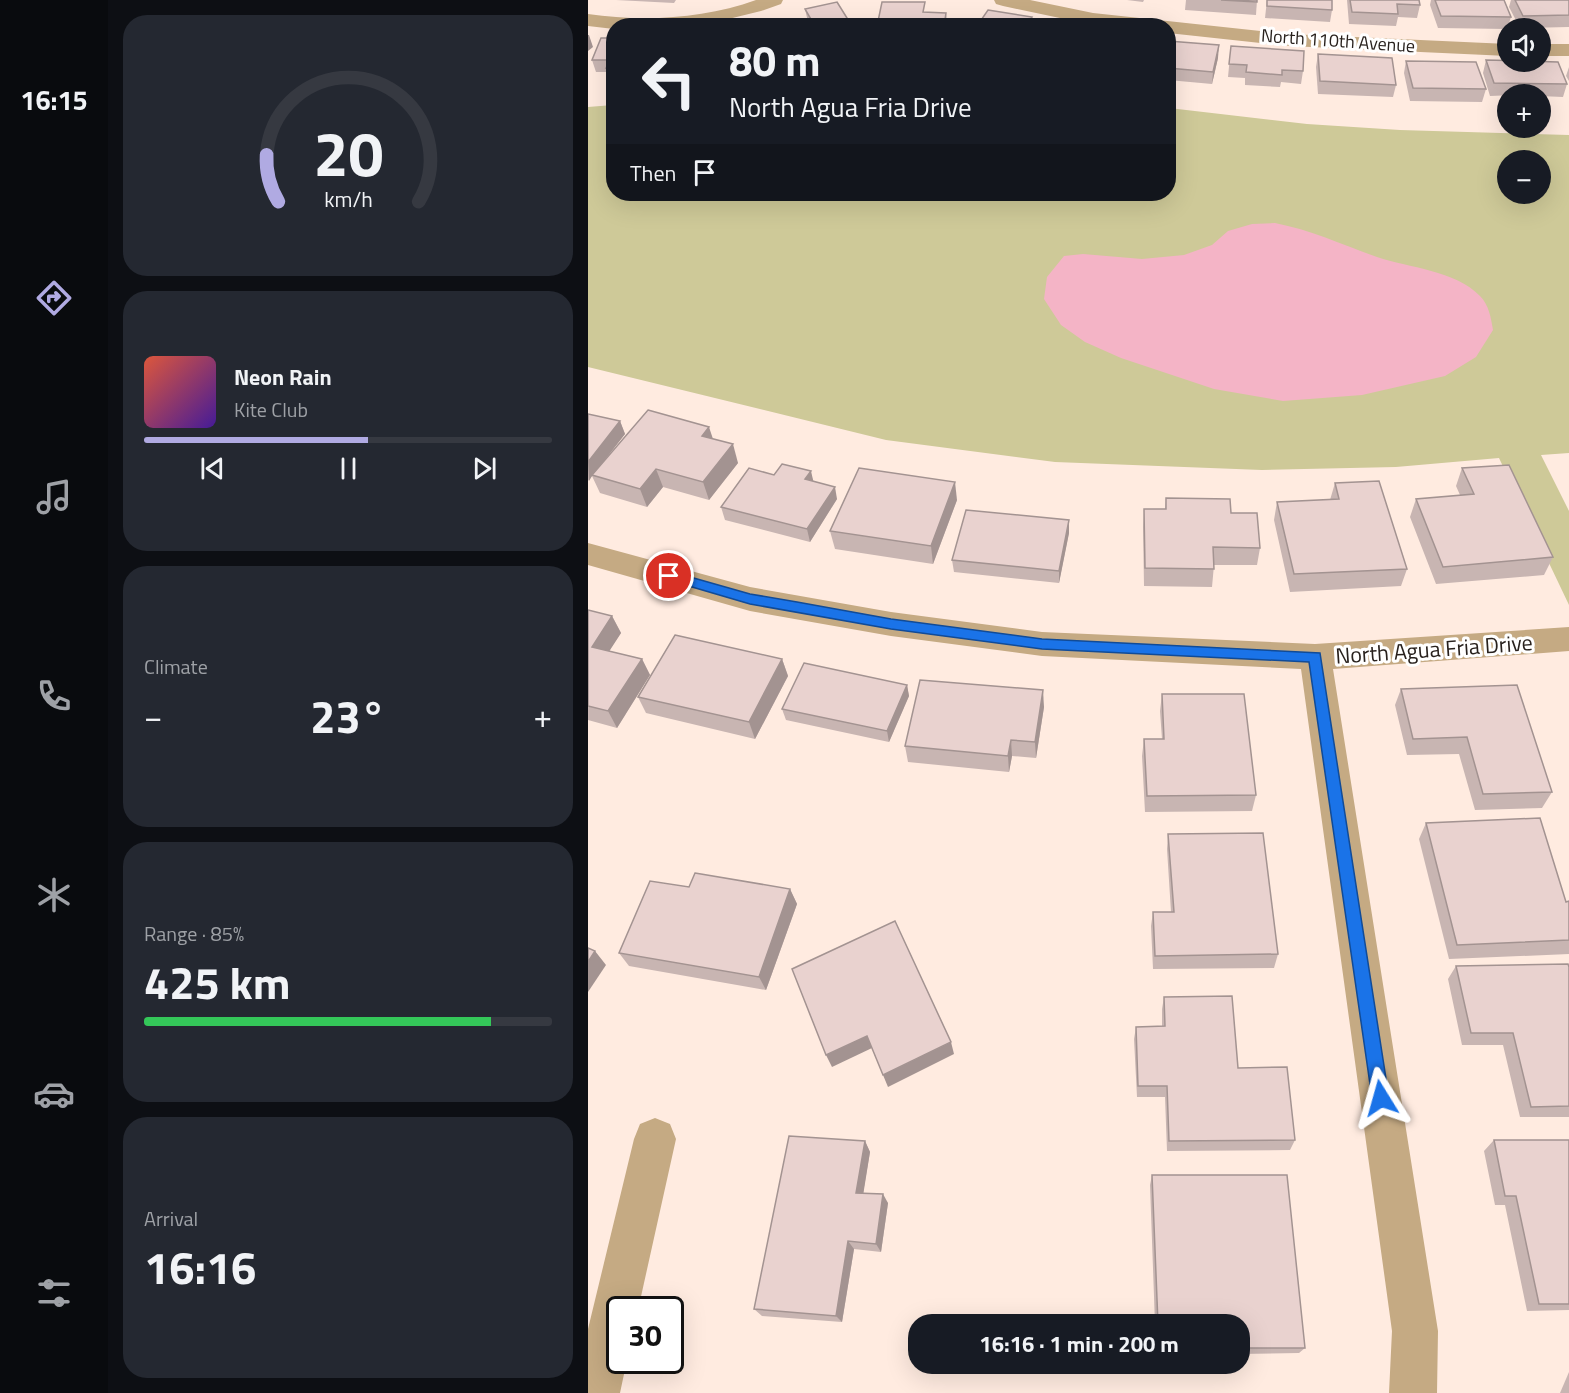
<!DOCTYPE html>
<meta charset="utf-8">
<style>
:root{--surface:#171b24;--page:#242831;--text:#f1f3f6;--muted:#9ea1a6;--line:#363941;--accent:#b0aae2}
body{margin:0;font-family:"Titillium Web",sans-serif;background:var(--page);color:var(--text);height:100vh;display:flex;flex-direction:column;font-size:22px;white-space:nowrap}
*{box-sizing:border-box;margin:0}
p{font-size:20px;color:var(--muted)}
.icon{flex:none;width:33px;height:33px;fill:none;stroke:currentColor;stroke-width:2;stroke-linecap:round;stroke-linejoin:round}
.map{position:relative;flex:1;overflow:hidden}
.drawer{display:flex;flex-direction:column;gap:15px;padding:15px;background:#0d0f14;width:480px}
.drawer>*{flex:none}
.banner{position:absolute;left:18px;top:18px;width:570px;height:183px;border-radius:24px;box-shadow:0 6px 24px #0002;background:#171b24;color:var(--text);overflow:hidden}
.controls{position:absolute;left:909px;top:18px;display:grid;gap:12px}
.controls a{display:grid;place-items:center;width:54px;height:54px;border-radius:50%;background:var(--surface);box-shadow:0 6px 24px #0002;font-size:30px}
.speed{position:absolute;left:18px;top:1296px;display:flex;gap:12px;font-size:30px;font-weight:700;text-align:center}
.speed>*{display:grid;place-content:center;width:78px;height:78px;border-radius:50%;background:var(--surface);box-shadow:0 6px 24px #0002;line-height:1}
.speed .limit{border:3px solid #111;border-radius:9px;background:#fff;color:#111}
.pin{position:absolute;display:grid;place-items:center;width:51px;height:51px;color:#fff;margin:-26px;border:3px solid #fff;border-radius:50%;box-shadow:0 2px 6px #0007}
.me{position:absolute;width:66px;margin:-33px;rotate:352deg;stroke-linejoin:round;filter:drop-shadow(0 0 4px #0008)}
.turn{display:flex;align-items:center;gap:21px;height:126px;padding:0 24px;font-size:27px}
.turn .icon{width:78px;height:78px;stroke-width:2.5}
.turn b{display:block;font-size:42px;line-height:51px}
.then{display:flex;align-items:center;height:57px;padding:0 24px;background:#0003;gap:12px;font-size:22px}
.big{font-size:45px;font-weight:700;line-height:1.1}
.drawer .tile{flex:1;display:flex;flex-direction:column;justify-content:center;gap:9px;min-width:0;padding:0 21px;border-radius:24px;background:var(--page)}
.drawer .dial{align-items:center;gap:0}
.dial svg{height:156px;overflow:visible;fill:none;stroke:var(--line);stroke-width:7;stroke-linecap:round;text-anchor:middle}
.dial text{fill:var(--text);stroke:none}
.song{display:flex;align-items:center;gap:18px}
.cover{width:72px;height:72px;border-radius:9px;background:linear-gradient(135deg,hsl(10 70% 55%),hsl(260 70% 35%))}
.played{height:6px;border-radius:3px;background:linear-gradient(90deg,var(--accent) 55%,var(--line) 55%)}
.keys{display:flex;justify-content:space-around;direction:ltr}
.heat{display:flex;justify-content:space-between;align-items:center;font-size:33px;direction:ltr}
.charge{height:9px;border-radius:4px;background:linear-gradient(90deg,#34c759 85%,var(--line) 0)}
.trip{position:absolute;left:320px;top:1314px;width:342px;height:60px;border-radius:24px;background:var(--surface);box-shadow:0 6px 24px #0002;font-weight:700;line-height:60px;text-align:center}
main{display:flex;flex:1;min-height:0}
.menu{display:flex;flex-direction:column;width:108px;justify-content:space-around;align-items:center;background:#090b0e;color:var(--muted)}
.menu .icon{width:42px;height:42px}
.menu .on{color:var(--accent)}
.menu b{font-size:27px;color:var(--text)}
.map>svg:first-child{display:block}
.green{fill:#cec998;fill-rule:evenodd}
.water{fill:#f4b4c6}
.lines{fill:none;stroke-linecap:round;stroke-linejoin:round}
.minor{fill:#c5aa83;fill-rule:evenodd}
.wall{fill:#c8b5b2}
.shaded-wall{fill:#a39391}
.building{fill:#e9d2cf;stroke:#a39391;stroke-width:1.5}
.route{fill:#1a73e8;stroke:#114b97;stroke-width:1.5}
.labels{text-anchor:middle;stroke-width:6;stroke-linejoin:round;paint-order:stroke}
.far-street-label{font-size:18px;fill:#28211d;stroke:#fff}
.street-label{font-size:22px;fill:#28211d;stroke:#fff}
</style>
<main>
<nav class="menu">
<b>16:15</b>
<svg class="icon on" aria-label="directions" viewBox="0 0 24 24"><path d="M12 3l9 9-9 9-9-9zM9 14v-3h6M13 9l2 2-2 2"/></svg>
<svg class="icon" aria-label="music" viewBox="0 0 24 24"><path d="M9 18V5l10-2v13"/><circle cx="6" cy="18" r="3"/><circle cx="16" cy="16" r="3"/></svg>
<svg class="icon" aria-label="phone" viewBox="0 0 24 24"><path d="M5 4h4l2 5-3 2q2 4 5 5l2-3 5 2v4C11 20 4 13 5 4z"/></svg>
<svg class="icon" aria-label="climate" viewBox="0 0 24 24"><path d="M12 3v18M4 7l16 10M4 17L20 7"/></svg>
<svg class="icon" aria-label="car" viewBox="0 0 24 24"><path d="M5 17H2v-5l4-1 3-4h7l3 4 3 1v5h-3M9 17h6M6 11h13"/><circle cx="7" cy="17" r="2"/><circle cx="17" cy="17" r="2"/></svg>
<svg class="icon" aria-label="filters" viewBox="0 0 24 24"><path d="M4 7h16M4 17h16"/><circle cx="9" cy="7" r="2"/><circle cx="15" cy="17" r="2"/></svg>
</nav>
<section class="drawer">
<div class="tile dial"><svg viewBox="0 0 100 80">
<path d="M14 69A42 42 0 1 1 86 69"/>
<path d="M14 69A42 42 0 0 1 8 45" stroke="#b0aae2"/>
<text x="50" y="56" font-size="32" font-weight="700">20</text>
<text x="50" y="72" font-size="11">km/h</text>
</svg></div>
<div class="tile">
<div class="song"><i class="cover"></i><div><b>Neon Rain</b><p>Kite Club</p></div></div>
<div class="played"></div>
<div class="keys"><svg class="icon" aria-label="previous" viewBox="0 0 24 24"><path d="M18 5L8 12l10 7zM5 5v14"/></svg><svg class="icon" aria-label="pause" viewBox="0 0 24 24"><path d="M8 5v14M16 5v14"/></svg><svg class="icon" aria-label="next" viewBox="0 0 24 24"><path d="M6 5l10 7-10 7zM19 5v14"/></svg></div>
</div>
<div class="tile"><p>Climate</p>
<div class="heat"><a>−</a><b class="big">23°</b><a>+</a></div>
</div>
<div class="tile"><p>Range · 85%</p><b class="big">425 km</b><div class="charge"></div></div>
<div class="tile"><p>Arrival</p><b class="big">16:16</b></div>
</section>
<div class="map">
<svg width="981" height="1393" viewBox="0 0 981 1393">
<rect width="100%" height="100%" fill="#ffebe0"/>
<!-- green -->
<path class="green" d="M25,105L26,194H580L581,108L719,124L812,130L981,135V453L953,455L981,511V605L911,458L808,467L674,470L467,462L298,440L0,367V107ZM920,160H952V194H920Z"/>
<!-- water -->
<path class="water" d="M687,223C723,230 755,245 789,257C821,268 867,270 892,296C901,305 903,318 905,330L888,357L857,376L774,395L695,401L626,389L533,358L497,342L473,325L456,299L459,277L476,256L495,254L554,259L596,255L624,245L640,231L664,224Z"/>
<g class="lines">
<!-- minor -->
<g class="minor">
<path d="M168,0H195L193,4L173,11L120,24L26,26V29L0,26V14C55,22 115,19 168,0Z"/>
<polygon points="406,0 442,0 505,13 701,34 920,44 920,56 701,46 580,33 580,26 505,25 415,6 408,4"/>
<rect x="952" y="44" width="29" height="12"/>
<polygon points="0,543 162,587 303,612 454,632 727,644 981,627 981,651 745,669 850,1331 849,1393 801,1393 804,1331 713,669 454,656 303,636 162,611 0,565"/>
<polygon points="67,1118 82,1124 88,1139 50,1310 32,1310 32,1360 39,1360 32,1393 0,1393 0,1329 46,1139 52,1124"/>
</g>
</g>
<!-- wall -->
<g class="wall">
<polygon points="28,0 88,0 86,3"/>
<polygon points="539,0 556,0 555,2"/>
<polygon points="598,0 669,0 668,15 597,10"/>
<polygon points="679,0 744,10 742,22 677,18"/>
<polygon points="759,0 831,0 832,5 829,18 810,17 808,26 761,24"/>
<polygon points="843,0 916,0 923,17 919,29 850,28 842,5"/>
<polygon points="923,0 981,0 981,27 932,28 921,7"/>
<polygon points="217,9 264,26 220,22"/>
<polygon points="26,38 26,80 22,80 20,72 8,72 4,60"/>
<polygon points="580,41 630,58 624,84 580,80"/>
<polygon points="643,46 715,71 713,84 693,82 692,87 657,85 657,78 640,77"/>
<polygon points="730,54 808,85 805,97 730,94 728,67"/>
<polygon points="898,60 979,84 975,97 952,96 952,94 902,96 895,73"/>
<polygon points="818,61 898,89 894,102 822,101 816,73"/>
<polygon points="981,67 981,81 978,76"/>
<polygon points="0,414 32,421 37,434 19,457 125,439 150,463 121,500 75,487 59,507 12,493 4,476 0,481"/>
<polygon points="874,468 965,557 956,575 848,584 822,517 828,499 872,495 868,486"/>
<polygon points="186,475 225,481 249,499 222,542 137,520 133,507"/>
<polygon points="747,483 819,569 813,586 702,592 686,520 689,502 742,500"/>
<polygon points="578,498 672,548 669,565 626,565 624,587 556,586 555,527 556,509 577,509"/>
<polygon points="369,500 345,564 247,549 242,531"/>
<polygon points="481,520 481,533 471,583 366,572 364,560"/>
<polygon points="0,610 24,616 33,633 21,651 54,659 62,675 29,728 0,720"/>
<polygon points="194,659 200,676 167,739 58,713 50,697"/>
<polygon points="319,685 321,696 301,742 198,720 194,709"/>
<polygon points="813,689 964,792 954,808 887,810 871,754 819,755 807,705"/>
<polygon points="574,694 668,795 664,811 557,812 554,756 556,739 574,739 572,711"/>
<polygon points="456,707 448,758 424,756 421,772 320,762 317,746"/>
<polygon points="838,823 978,902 981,901 981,954 861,959 831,839"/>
<polygon points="580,834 690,954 686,968 565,969 563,926 565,912 583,912 579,849"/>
<polygon points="101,887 202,889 209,904 178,990 41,966 31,953"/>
<polygon points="868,966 981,967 981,1117 932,1117 915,1045 874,1045 860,979"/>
<polygon points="576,997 650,1068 707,1140 702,1150 579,1151 577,1097 549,1097 546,1039 548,1027 574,1026 574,1009"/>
<polygon points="906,1140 981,1140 981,1310 939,1311 917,1205 907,1205 896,1151"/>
<polygon points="277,1141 282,1152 275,1193 300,1203 293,1252 266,1249 254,1322 174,1316 166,1309"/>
<polygon points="564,1175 717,1348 711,1353 651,1354 651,1324 567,1324 562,1185"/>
<polygon points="981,1372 981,1393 972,1393"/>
</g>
<!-- shaded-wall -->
<g class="shaded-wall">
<polygon points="358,13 359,26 356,26"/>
<polygon points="444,17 445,26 438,26"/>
<polygon points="0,35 1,35 5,47 0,51"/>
<polygon points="631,45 630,58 624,84 625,72"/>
<polygon points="32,421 37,434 5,475 4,475 4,476 1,481 0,462"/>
<polygon points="121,427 127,445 114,436"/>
<polygon points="145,444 150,463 121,500 115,482"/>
<polygon points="68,469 75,487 59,507 52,489"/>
<polygon points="223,471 226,484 217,479"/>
<polygon points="367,482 369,500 345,564 343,546"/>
<polygon points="247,487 249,499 222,542 219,529"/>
<polygon points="481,520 481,533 471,583 471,571"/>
<polygon points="24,616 33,633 13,664 4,647"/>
<polygon points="54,659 62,675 29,728 20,711"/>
<polygon points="194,659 200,676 167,739 161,722"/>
<polygon points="319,685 321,696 301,742 299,731"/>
<polygon points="455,690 456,707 448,758 447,742"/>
<polygon points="423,740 424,756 421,772 420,756"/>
<polygon points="202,889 209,904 178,990 171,977"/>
<polygon points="7,951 18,965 0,992 0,962"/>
<polygon points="279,1036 284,1048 244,1067 238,1055"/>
<polygon points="363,1042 366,1054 300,1087 295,1075"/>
<polygon points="277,1141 282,1152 274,1202 268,1193"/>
<polygon points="295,1194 300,1203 293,1252 288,1244"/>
<polygon points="260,1241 266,1249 254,1322 248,1316"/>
</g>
<!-- building -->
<g class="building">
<polygon points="633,0 669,0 669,2"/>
<polygon points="679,0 744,0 744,10 679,6"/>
<polygon points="762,0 831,0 832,5 809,4 810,14 764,12"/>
<polygon points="847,0 916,0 923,17 853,16"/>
<polygon points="927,0 981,0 981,15 935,16"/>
<polygon points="249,2 264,26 199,26 224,21 217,9"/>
<polygon points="294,2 337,2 335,12 358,13 356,26 289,26"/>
<polygon points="400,10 444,17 438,26 389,26"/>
<polygon points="165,23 166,26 151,26"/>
<polygon points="483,24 496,26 482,26"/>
<polygon points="13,38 26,38 26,67 18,68 22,60 4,60"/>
<polygon points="580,41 631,45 625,72 580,68"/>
<polygon points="643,46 716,51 715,71 694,70 694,75 658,72 659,65 641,64"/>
<polygon points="730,54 804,58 808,85 732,81"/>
<polygon points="898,60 970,62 979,84 906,83"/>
<polygon points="818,61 888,62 898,89 825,88"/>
<polygon points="60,410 121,427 114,436 145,444 115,482 68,469 52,489 4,475"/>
<polygon points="0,414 32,421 0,462"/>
<polygon points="194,464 223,471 217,479 247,487 219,529 133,507 161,468 186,475"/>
<polygon points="921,465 965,557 855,567 828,499 886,494 874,468"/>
<polygon points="271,468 367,482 343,546 242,531"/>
<polygon points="791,481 819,569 706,574 689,502 751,499 747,483"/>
<polygon points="578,498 642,499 643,513 669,513 672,548 625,547 626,569 557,568 556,509 578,509"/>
<polygon points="378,510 481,520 471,571 364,560"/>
<polygon points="0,610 24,616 4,647 54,659 20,711 0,706"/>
<polygon points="87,635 194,659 161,722 50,697"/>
<polygon points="216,663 319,685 299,731 194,709"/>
<polygon points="332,680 455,690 447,742 423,740 420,756 317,746"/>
<polygon points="929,685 964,792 895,794 879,737 825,739 813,689"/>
<polygon points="574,694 656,694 668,795 559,796 556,739 576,739"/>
<polygon points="952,818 978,902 981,901 981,940 869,945 838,823"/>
<polygon points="675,833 690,954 567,956 565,912 586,912 580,834"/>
<polygon points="107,873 202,889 171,977 31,953 62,881 101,887"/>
<polygon points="307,921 363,1042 295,1075 279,1036 238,1055 204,969"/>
<polygon points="0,948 7,951 0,962"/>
<polygon points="980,964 981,967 981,1106 943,1107 925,1033 883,1033 868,966"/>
<polygon points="644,996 650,1068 699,1067 707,1140 581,1141 579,1086 550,1086 548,1027 577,1026 576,997"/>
<polygon points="201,1136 277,1141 268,1193 295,1194 288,1244 260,1241 248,1316 166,1309"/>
<polygon points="906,1140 981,1140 981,1304 951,1304 928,1196 917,1196"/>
<polygon points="564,1175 699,1175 717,1348 651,1348 651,1324 570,1324"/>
</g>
<!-- route -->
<polygon class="route" points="81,571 162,594 209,602 303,619 454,639 732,653 801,1098 799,1104 793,1107 787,1104 784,1098 721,662 454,649 303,629 162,604 77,579 75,576"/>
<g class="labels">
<!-- far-street labels -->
<g class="far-street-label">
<text transform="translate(750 41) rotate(4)" y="6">North 110th Avenue</text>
</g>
<!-- street labels -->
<g class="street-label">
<text transform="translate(846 649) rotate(-4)" y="8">North Agua Fria Drive</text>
</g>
</g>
</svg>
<div class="controls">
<a><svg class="icon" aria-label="sound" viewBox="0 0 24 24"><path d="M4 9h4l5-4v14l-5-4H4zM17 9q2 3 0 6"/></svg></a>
<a>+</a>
<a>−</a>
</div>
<div class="speed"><div class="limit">30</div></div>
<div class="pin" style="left:81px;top:576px;background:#d93025"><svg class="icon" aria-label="arrive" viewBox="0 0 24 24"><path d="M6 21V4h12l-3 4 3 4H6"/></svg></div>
<svg class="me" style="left:793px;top:1098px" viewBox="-20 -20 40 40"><path d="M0-17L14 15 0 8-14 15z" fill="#1a73e8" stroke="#fff" stroke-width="4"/></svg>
<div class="trip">16:16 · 1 min · 200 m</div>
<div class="banner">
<div class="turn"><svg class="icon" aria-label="left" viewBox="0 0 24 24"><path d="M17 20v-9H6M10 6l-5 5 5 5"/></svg><div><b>80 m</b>North Agua Fria Drive</div></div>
<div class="then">Then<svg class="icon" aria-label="arrive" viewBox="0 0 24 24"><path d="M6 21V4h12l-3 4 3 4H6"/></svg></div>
</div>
</div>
</main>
